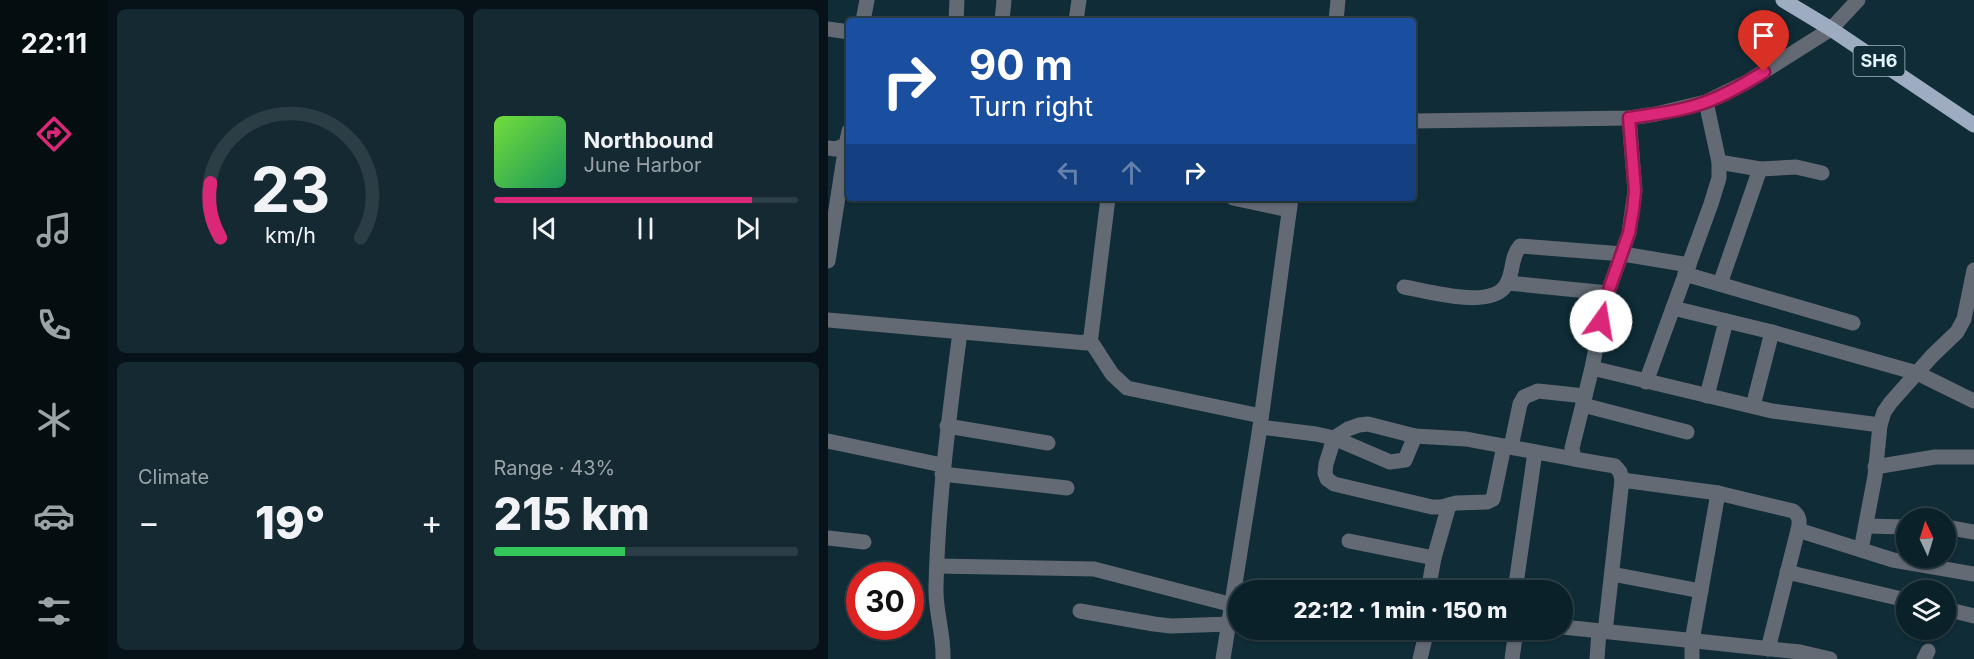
<!DOCTYPE html>
<meta charset="utf-8">
<style>
:root{--surface:#0b2129;--page:#142931;--text:#f1f3f6;--muted:#9aa3a8;--line:#2b3e46;--accent:#db2777}
body{margin:0;font-family:Inter,sans-serif;background:var(--page);color:var(--text);height:100vh;display:flex;flex-direction:column;font-size:22px;white-space:nowrap}
*{box-sizing:border-box;margin:0}
p{font-size:20px;color:var(--muted)}
.icon{flex:none;width:33px;height:33px;fill:none;stroke:currentColor;stroke-width:2;stroke-linecap:round;stroke-linejoin:round}
.map{position:relative;flex:1;overflow:hidden}
.side{display:flex;flex-direction:column;gap:9px;padding:9px;background:#061217;width:720px}
.side>*{flex:none}
.hud{position:absolute;left:18px;top:18px;width:570px;height:183px;border-radius:6px;box-shadow:0 2px 4px #0004,0 0 0 2px var(--line);background:#1a4fa0;color:#fff;overflow:hidden}
.needle{width:39px;rotate:356deg}
.tools{position:absolute;left:1068px;top:508px;display:grid;gap:12px}
.tools a{display:grid;place-items:center;width:60px;height:60px;border-radius:50%;background:var(--surface);box-shadow:0 2px 4px #0004,0 0 0 2px var(--line);font-size:30px}
.speed{position:absolute;left:18px;top:562px;display:flex;gap:12px;font-size:30px;font-weight:700;text-align:center}
.speed>*{display:grid;place-content:center;width:78px;height:78px;border-radius:50%;background:var(--surface);box-shadow:0 2px 4px #0004,0 0 0 2px var(--line);line-height:1}
.speed .limit{border:9px solid #d22;background:#fff;color:#111}
.pin{position:absolute;display:grid;place-items:center;width:51px;height:51px;color:#fff;margin:-62px -26px;border-radius:50% 50% 50% 0;rotate:-45deg;box-shadow:0 0 6px #0007}
.pin .icon{rotate:45deg}
.me{position:absolute;width:66px;margin:-33px;rotate:13deg;stroke-linejoin:round;filter:drop-shadow(0 0 4px #0008)}
.turn{display:flex;align-items:center;gap:21px;height:126px;padding:0 24px;font-size:27px}
.turn .icon{width:78px;height:78px;stroke-width:2.5}
.turn b{display:block;font-size:42px;line-height:51px}
.lanes{display:flex;align-items:center;height:57px;padding:0 24px;background:#0003;justify-content:center;gap:30px;direction:ltr}
.lanes .off{opacity:.35}
.big{font-size:45px;font-weight:800;line-height:1.1}
.side .card{flex:1;display:flex;flex-direction:column;justify-content:center;gap:9px;min-width:0;padding:0 21px;border-radius:9px;background:var(--page)}
.side .dial{align-items:center;gap:0}
.dial svg{height:156px;overflow:visible;fill:none;stroke:var(--line);stroke-width:7;stroke-linecap:round;text-anchor:middle}
.dial text{fill:var(--text);stroke:none}
.song{display:flex;align-items:center;gap:18px}
.cover{width:72px;height:72px;border-radius:9px;background:linear-gradient(135deg,hsl(100 70% 55%),hsl(150 70% 35%))}
.played{height:6px;border-radius:3px;background:linear-gradient(90deg,var(--accent) 85%,var(--line) 85%)}
.keys{display:flex;justify-content:space-around;direction:ltr}
.heat{display:flex;justify-content:space-between;align-items:center;font-size:33px;direction:ltr}
.charge{height:9px;border-radius:4px;background:linear-gradient(90deg,#34c759 43%,var(--line) 0)}
.side .tiles{flex:1;display:grid;gap:9px;grid-template-columns:repeat(2,1fr)}
.trip{position:absolute;left:400px;top:580px;width:345px;height:60px;border-radius:30px;background:var(--surface);box-shadow:0 2px 4px #0004,0 0 0 2px var(--line);font-weight:800;line-height:60px;text-align:center}
main{display:flex;flex:1;min-height:0}
.tabs{display:flex;flex-direction:column;width:108px;justify-content:space-around;align-items:center;background:#040d10;color:var(--muted)}
.tabs .icon{width:42px;height:42px}
.tabs .current{color:var(--accent)}
.tabs b{font-size:27px;color:var(--text)}
.map>svg:first-child{display:block}
.lines{fill:none;stroke-linecap:round;stroke-linejoin:round}
.minor{stroke:#636a74;stroke-width:15}
.primary{stroke:#9dacc1;stroke-width:15}
.route-casing{stroke:#8e194d;stroke-width:15}
.route{stroke:#db2777;stroke-width:10}
.labels{text-anchor:middle;stroke-width:6;stroke-linejoin:round;paint-order:stroke}
.shield{fill:#0f2c37;stroke:#a4b9c1;stroke-width:1.5}
.shield-label{font-size:18px;font-weight:bold;fill:#e4f5fc}
</style>
<main>
<nav class="tabs">
<b>22:11</b>
<svg class="icon current" aria-label="directions" viewBox="0 0 24 24"><path d="M12 3l9 9-9 9-9-9zM9 14v-3h6M13 9l2 2-2 2"/></svg>
<svg class="icon" aria-label="music" viewBox="0 0 24 24"><path d="M9 18V5l10-2v13"/><circle cx="6" cy="18" r="3"/><circle cx="16" cy="16" r="3"/></svg>
<svg class="icon" aria-label="phone" viewBox="0 0 24 24"><path d="M5 4h4l2 5-3 2q2 4 5 5l2-3 5 2v4C11 20 4 13 5 4z"/></svg>
<svg class="icon" aria-label="climate" viewBox="0 0 24 24"><path d="M12 3v18M4 7l16 10M4 17L20 7"/></svg>
<svg class="icon" aria-label="car" viewBox="0 0 24 24"><path d="M5 17H2v-5l4-1 3-4h7l3 4 3 1v5h-3M9 17h6M6 11h13"/><circle cx="7" cy="17" r="2"/><circle cx="17" cy="17" r="2"/></svg>
<svg class="icon" aria-label="filters" viewBox="0 0 24 24"><path d="M4 7h16M4 17h16"/><circle cx="9" cy="7" r="2"/><circle cx="15" cy="17" r="2"/></svg>
</nav>
<section class="side">
<div class="tiles">
<div class="card dial"><svg viewBox="0 0 100 80">
<path d="M14 69A42 42 0 1 1 86 69"/>
<path d="M14 69A42 42 0 0 1 9 41" stroke="#db2777"/>
<text x="50" y="56" font-size="32" font-weight="700">23</text>
<text x="50" y="72" font-size="11">km/h</text>
</svg></div>
<div class="card">
<div class="song"><i class="cover"></i><div><b>Northbound</b><p>June Harbor</p></div></div>
<div class="played"></div>
<div class="keys"><svg class="icon" aria-label="previous" viewBox="0 0 24 24"><path d="M18 5L8 12l10 7zM5 5v14"/></svg><svg class="icon" aria-label="pause" viewBox="0 0 24 24"><path d="M8 5v14M16 5v14"/></svg><svg class="icon" aria-label="next" viewBox="0 0 24 24"><path d="M6 5l10 7-10 7zM19 5v14"/></svg></div>
</div>
<div class="card"><p>Climate</p>
<div class="heat"><a>−</a><b class="big">19°</b><a>+</a></div>
</div>
<div class="card"><p>Range · 43%</p><b class="big">215 km</b><div class="charge"></div></div>
</div>
</section>
<div class="map">
<svg width="1146" height="659" viewBox="0 0 1146 659">
<rect width="100%" height="100%" fill="#0f2c37"/>
<g class="lines">
<!-- minor -->
<g class="minor">
<polyline points="35,21 39,0"/>
<polyline points="128,21 129,0"/>
<polyline points="174,21 176,0"/>
<polyline points="248,21 251,0"/>
<polyline points="508,21 510,0"/>
<polyline points="0,29 21,32"/>
<polyline points="585,121 801,118 828,114 878,102 919,82 1003,29 1030,0"/>
<polyline points="0,148 7,149 18,145 21,131"/>
<polyline points="891,162 932,169 968,167 994,173"/>
<polyline points="405,198 461,210"/>
<polyline points="0,261 18,145"/>
<polyline points="857,274 1025,323"/>
<polyline points="680,283 780,293"/>
<polyline points="892,284 932,169"/>
<path d="M576,287C600,291 663,310 678,285C686,273 682,258 692,246L795,254L861,265"/>
<polyline points="845,308 944,332 1089,373 1146,401"/>
<polyline points="0,320 259,343 263,336 280,198"/>
<polyline points="262,340 284,374 299,388 433,416"/>
<polyline points="764,368 944,411 1052,425"/>
<polyline points="818,382 883,204 891,178 891,162 878,102"/>
<polyline points="879,396 898,321"/>
<polyline points="755,405 859,432"/>
<polyline points="925,406 944,332"/>
<polyline points="119,426 220,443"/>
<polyline points="432,427 488,434 506,438 562,462 577,460 587,436"/>
<polyline points="0,441 114,465"/>
<polyline points="676,446 665,499 659,502 628,503 614,507 604,507 506,484 499,479 497,473 498,464 506,438 520,429 531,425 540,424 587,436 638,439 746,459"/>
<polyline points="683,447 692,404 696,397 710,391 757,396"/>
<polyline points="1047,467 1107,457 1146,457"/>
<polyline points="114,474 239,488"/>
<path d="M794,480L890,493L965,511C972,516 972,522 970,530L940,649"/>
<polyline points="1038,526 1078,527"/>
<polyline points="1118,527 1146,532"/>
<polyline points="970,530 1065,560 1146,574"/>
<polyline points="0,538 36,542"/>
<polyline points="521,541 606,558"/>
<polyline points="1033,550 1047,476 1052,425 1056,412 1063,402 1104,356 1129,332 1136,319 1146,270"/>
<polyline points="109,566 266,569 405,605"/>
<polyline points="959,572 1078,600"/>
<polyline points="784,574 873,591"/>
<polyline points="600,591 606,558 621,505"/>
<polyline points="687,591 707,452"/>
<polyline points="1118,609 1146,616"/>
<polyline points="252,611 326,624 343,626 402,624"/>
<polyline points="735,627 972,652 1002,659"/>
<polyline points="777,632 794,480 792,472 787,466 746,459 744,448 764,368 778,298 801,233 807,191 801,118"/>
<path d="M115,659C116,634 107,611 108,587C110,501 121,417 132,332"/>
<polyline points="395,659 432,427 463,198"/>
<polyline points="592,659 599,630"/>
<polyline points="684,659 688,630"/>
<polyline points="769,659 771,631"/>
<polyline points="864,659 864,641 890,493"/>
<polyline points="1096,659 1100,651"/>
</g>
<!-- primary -->
<polyline class="primary" points="955,0 1003,29 1146,125"/>
</g>
<g class="lines">
<defs>
<path id="route" d="M773,321L778,298L801,233L805,210L807,191L801,118C827,114 854,111 878,102C898,95 918,83 936,72"/>
</defs>
<!-- route casing -->
<use href="#route" class="route-casing"/>
<!-- route -->
<use href="#route" class="route"/>
</g>
<g class="labels">
<!-- shield labels -->
<rect class="shield" x="1025.5" y="46" width="51" height="30" rx="4.5"/>
<g class="shield-label">
<text x="1051" y="67">SH6</text>
</g>
</g>
</svg>
<div class="tools">
<a><svg class="needle" viewBox="-14 -14 28 28"><path d="M0-13l5 13h-10z" fill="#e53935"/><path d="M0 13l5-13h-10z" fill="#9aa3a8"/></svg></a>
<a><svg class="icon" aria-label="layers" viewBox="0 0 24 24"><path d="M12 4l9 5-9 5-9-5zM3 14l9 5 9-5"/></svg></a>
</div>
<div class="speed"><div class="limit">30</div></div>
<div class="pin" style="left:936px;top:72px;background:#d93025"><svg class="icon" aria-label="arrive" viewBox="0 0 24 24"><path d="M6 21V4h12l-3 4 3 4H6"/></svg></div>
<svg class="me" style="left:773px;top:321px" viewBox="-20 -20 40 40"><circle r="19" fill="#fff"/><path d="M0-13L10 11 0 6-10 11z" fill="#db2777"/></svg>
<div class="trip">22:12 · 1 min · 150 m</div>
<div class="hud">
<div class="turn"><svg class="icon" aria-label="right" viewBox="0 0 24 24"><path d="M7 20v-9h11M14 6l5 5-5 5"/></svg><div><b>90 m</b>Turn right</div></div>
<div class="lanes"><svg class="icon off" aria-label="left" viewBox="0 0 24 24"><path d="M17 20v-9H6M10 6l-5 5 5 5"/></svg><svg class="icon off" aria-label="ahead" viewBox="0 0 24 24"><path d="M12 20V5M6 11l6-6 6 6"/></svg><svg class="icon" aria-label="right" viewBox="0 0 24 24"><path d="M7 20v-9h11M14 6l5 5-5 5"/></svg></div>
</div>
</div>
</main>
